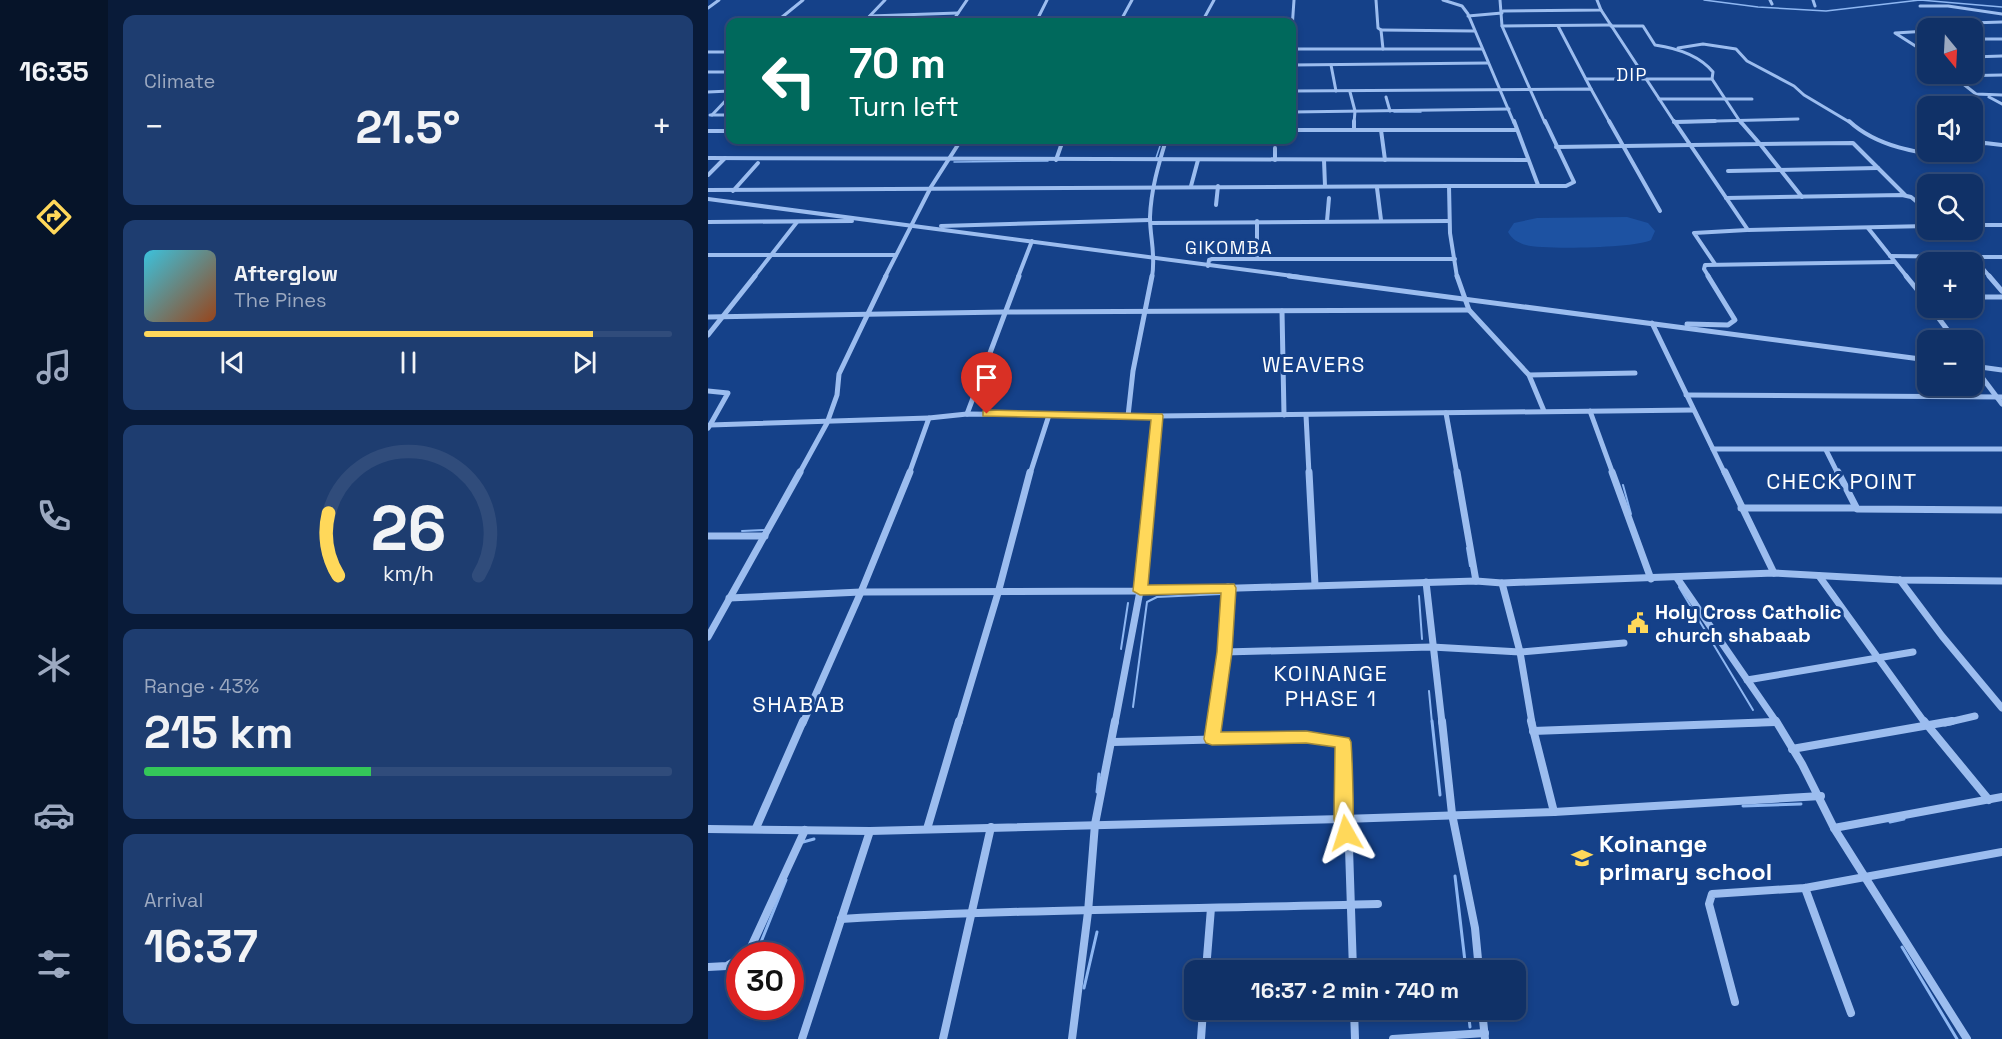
<!DOCTYPE html>
<meta charset="utf-8">
<style>
:root{--surface:#103167;--page:#1e3d70;--text:#f1f3f6;--muted:#9ca9c0;--line:#304c7b;--accent:#ffd85a}
body{margin:0;font-family:"Space Grotesk",sans-serif;background:var(--page);color:var(--text);height:100vh;display:flex;flex-direction:column;font-size:22px;white-space:nowrap}
*{box-sizing:border-box;margin:0}
p{font-size:20px;color:var(--muted)}
.icon{flex:none;width:33px;height:33px;fill:none;stroke:currentColor;stroke-width:2;stroke-linecap:round;stroke-linejoin:round}
.map{position:relative;flex:1;overflow:hidden}
.panel{display:flex;flex-direction:column;gap:15px;padding:15px;background:#091b39;width:600px}
.panel>*{flex:none}
.banner{position:absolute;left:18px;top:18px;width:570px;height:126px;border-radius:12px;box-shadow:0 3px 9px #0003,0 0 0 2px var(--line);background:#00695c;color:#fff;overflow:hidden}
.needle{width:39px;rotate:162deg}
.tools{position:absolute;left:1209px;top:18px;display:grid;gap:12px}
.tools a{display:grid;place-items:center;width:66px;height:66px;border-radius:12px;background:var(--surface);box-shadow:0 3px 9px #0003,0 0 0 2px var(--line);font-size:30px}
.speed{position:absolute;left:18px;top:942px;display:flex;gap:12px;font-size:30px;font-weight:700;text-align:center}
.speed>*{display:grid;place-content:center;width:78px;height:78px;border-radius:50%;background:var(--surface);box-shadow:0 3px 9px #0003,0 0 0 2px var(--line);line-height:1}
.speed .limit{border:9px solid #d22;background:#fff;color:#111}
.pin{position:absolute;display:grid;place-items:center;width:51px;height:51px;color:#fff;margin:-62px -26px;border-radius:50% 50% 50% 0;rotate:-45deg;box-shadow:0 0 6px #0007}
.pin .icon{rotate:45deg}
.me{position:absolute;width:66px;margin:-33px;rotate:354deg;stroke-linejoin:round;filter:drop-shadow(0 0 4px #0008)}
.turn{display:flex;align-items:center;gap:21px;height:126px;padding:0 24px;font-size:27px}
.turn .icon{width:78px;height:78px;stroke-width:2.5}
.turn b{display:block;font-size:42px;line-height:51px}
.big{font-size:45px;font-weight:700;line-height:1.1}
.panel .tile{flex:1;display:flex;flex-direction:column;justify-content:center;gap:9px;min-width:0;padding:0 21px;border-radius:12px;background:var(--page)}
.panel .dial{align-items:center;gap:0}
.dial svg{height:156px;overflow:visible;fill:none;stroke:var(--line);stroke-width:7;stroke-linecap:round;text-anchor:middle}
.dial text{fill:var(--text);stroke:none}
.song{display:flex;align-items:center;gap:18px}
.cover{width:72px;height:72px;border-radius:9px;background:linear-gradient(135deg,hsl(190 70% 55%),hsl(20 70% 35%))}
.played{height:6px;border-radius:3px;background:linear-gradient(90deg,var(--accent) 85%,var(--line) 85%)}
.keys{display:flex;justify-content:space-around;direction:ltr}
.heat{display:flex;justify-content:space-between;align-items:center;font-size:33px;direction:ltr}
.charge{height:9px;border-radius:4px;background:linear-gradient(90deg,#34c759 43%,var(--line) 0)}
.trip{position:absolute;left:476px;top:960px;width:342px;height:60px;border-radius:12px;background:var(--surface);box-shadow:0 3px 9px #0003,0 0 0 2px var(--line);font-weight:700;line-height:60px;text-align:center}
main{display:flex;flex:1;min-height:0}
.dock{display:flex;flex-direction:column;width:108px;justify-content:space-around;align-items:center;background:#061429;color:var(--muted)}
.dock .icon{width:42px;height:42px}
.dock .current{color:var(--accent)}
.dock b{font-size:27px;color:var(--text)}
.map>svg:first-child{display:block}
.green{fill:#1d52a2}
.lines{fill:none;stroke-linecap:round;stroke-linejoin:round}
.stream-far2{stroke:#8eb7f2;stroke-width:1.5}
.stream-far1{stroke:#8eb7f2;stroke-width:2}
.stream{stroke:#8eb7f2;stroke-width:3}
.street-far4{stroke:#9cbdef;stroke-width:3}
.street-far3{stroke:#9cbdef;stroke-width:4}
.street-far2{stroke:#9cbdef;stroke-width:5}
.street-far1{stroke:#9cbdef;stroke-width:7}
.street{stroke:#9cbdef;stroke-width:8}
.route{fill:#ffd85a;stroke:#a68c3a;stroke-width:1.5}
.labels{text-anchor:middle;stroke-width:6;stroke-linejoin:round;paint-order:stroke}
.far-quarter-label{font-size:18px;letter-spacing:1.5px;fill:#fff;stroke:#154189}
.poi-label{font-size:20px;font-weight:bold;fill:#fff;stroke:#154189;text-anchor:start}
.neighbourhood-label{font-size:21px;letter-spacing:1.5px;fill:#fff;stroke:#154189}
.quarter-label{font-size:22px;letter-spacing:1.5px;fill:#fff;stroke:#154189}
.near-poi-label{font-size:24px;font-weight:bold;fill:#fff;stroke:#154189;text-anchor:start}
</style>
<main>
<nav class="dock">
<b>16:35</b>
<svg class="icon current" aria-label="directions" viewBox="0 0 24 24"><path d="M12 3l9 9-9 9-9-9zM9 14v-3h6M13 9l2 2-2 2"/></svg>
<svg class="icon" aria-label="music" viewBox="0 0 24 24"><path d="M9 18V5l10-2v13"/><circle cx="6" cy="18" r="3"/><circle cx="16" cy="16" r="3"/></svg>
<svg class="icon" aria-label="phone" viewBox="0 0 24 24"><path d="M5 4h4l2 5-3 2q2 4 5 5l2-3 5 2v4C11 20 4 13 5 4z"/></svg>
<svg class="icon" aria-label="climate" viewBox="0 0 24 24"><path d="M12 3v18M4 7l16 10M4 17L20 7"/></svg>
<svg class="icon" aria-label="car" viewBox="0 0 24 24"><path d="M5 17H2v-5l4-1 3-4h7l3 4 3 1v5h-3M9 17h6M6 11h13"/><circle cx="7" cy="17" r="2"/><circle cx="17" cy="17" r="2"/></svg>
<svg class="icon" aria-label="filters" viewBox="0 0 24 24"><path d="M4 7h16M4 17h16"/><circle cx="9" cy="7" r="2"/><circle cx="15" cy="17" r="2"/></svg>
</nav>
<section class="panel">
<div class="tile"><p>Climate</p>
<div class="heat"><a>−</a><b class="big">21.5°</b><a>+</a></div>
</div>
<div class="tile">
<div class="song"><i class="cover"></i><div><b>Afterglow</b><p>The Pines</p></div></div>
<div class="played"></div>
<div class="keys"><svg class="icon" aria-label="previous" viewBox="0 0 24 24"><path d="M18 5L8 12l10 7zM5 5v14"/></svg><svg class="icon" aria-label="pause" viewBox="0 0 24 24"><path d="M8 5v14M16 5v14"/></svg><svg class="icon" aria-label="next" viewBox="0 0 24 24"><path d="M6 5l10 7-10 7zM19 5v14"/></svg></div>
</div>
<div class="tile dial"><svg viewBox="0 0 100 80">
<path d="M14 69A42 42 0 1 1 86 69"/>
<path d="M14 69A42 42 0 0 1 9 37" stroke="#ffd85a"/>
<text x="50" y="56" font-size="32" font-weight="700">26</text>
<text x="50" y="72" font-size="11">km/h</text>
</svg></div>
<div class="tile"><p>Range · 43%</p><b class="big">215 km</b><div class="charge"></div></div>
<div class="tile"><p>Arrival</p><b class="big">16:37</b></div>
</section>
<div class="map">
<svg width="1294" height="1039" viewBox="0 0 1294 1039">
<rect width="100%" height="100%" fill="#154189"/>
<!-- green -->
<path class="green" d="M919,217L940,223L947,231L943,240C929,248 835,250 818,245C810,243 804,239 800,232L806,223L829,218Z"/>
<g class="lines">
<!-- stream-far2 -->
<g class="stream-far2">
<polyline points="996,0 1050,7 1118,11 1212,0 1294,7"/>
<polyline points="686,112 713,112"/>
<polyline points="448,158 454,140"/>
<polyline points="246,162 340,161"/>
</g>
<!-- stream-far1 -->
<g class="stream-far1">
<polyline points="915,485 923,514"/>
<polyline points="34,531 57,530"/>
<polyline points="759,548 762,566"/>
<polyline points="971,587 1045,710"/>
<polyline points="711,596 714,639"/>
<polyline points="413,649 420,603"/>
<polyline points="721,691 724,723"/>
<polyline points="425,707 439,602 449,597 513,594"/>
</g>
<!-- stream -->
<g class="stream">
<polyline points="724,721 732,795"/>
<polyline points="389,792 391,774"/>
<polyline points="1035,806 1093,804"/>
<polyline points="1182,822 1196,819"/>
<polyline points="95,842 106,839"/>
<polyline points="747,876 758,970"/>
<polyline points="51,947 78,880"/>
<polyline points="1194,947 1249,1039"/>
<polyline points="376,988 389,932"/>
<polyline points="760,1010 762,1027"/>
</g>
<!-- street-far4 -->
<g class="street-far4">
<polyline points="668,0 670,28 673,30 675,49"/>
<polyline points="735,0 754,6 760,14 806,123"/>
<polyline points="792,0 794,26 837,123"/>
<polyline points="1062,0 1064,4"/>
<polyline points="1105,0 1107,6"/>
<polyline points="1212,6 1240,6 1294,14"/>
<polyline points="0,8 11,0"/>
<polyline points="893,10 967,123"/>
<polyline points="795,11 893,10 889,0"/>
<polyline points="162,16 250,13"/>
<polyline points="760,16 794,13"/>
<polyline points="68,22 95,0"/>
<polyline points="156,22 177,0"/>
<polyline points="244,22 259,0"/>
<polyline points="328,22 339,0"/>
<polyline points="412,22 424,0"/>
<polyline points="494,22 506,0"/>
<polyline points="794,26 903,25"/>
<polyline points="850,26 883,89"/>
<path d="M903,26H935L947,45C968,48 991,55 1005,72L1004,79"/>
<polyline points="1236,28 1231,24 1294,22"/>
<polyline points="584,29 586,0"/>
<polyline points="673,30 766,31"/>
<polyline points="1220,31 1187,33 1220,54"/>
<polyline points="1264,39 1294,39"/>
<polyline points="970,48 995,44 1028,49 1039,61 1086,86 1096,95 1143,123"/>
<polyline points="584,49 774,49"/>
<polyline points="0,52 22,52"/>
<polyline points="1264,57 1294,56"/>
<polyline points="584,65 780,63"/>
<polyline points="623,65 628,91"/>
<polyline points="0,72 22,72"/>
<polyline points="1294,75 1245,76 1268,94 1294,95"/>
<polyline points="878,79 1004,79 1033,123"/>
<polyline points="584,91 883,89 902,123"/>
<polyline points="0,92 22,91"/>
<polyline points="642,92 647,111 646,123"/>
<polyline points="678,97 682,111"/>
<polyline points="1281,97 1294,104"/>
<polyline points="951,99 1044,99"/>
<polyline points="584,112 801,109"/>
<polyline points="2,115 22,115"/>
<polyline points="4,115 22,96"/>
<polyline points="966,122 1090,119"/>
</g>
<!-- street-far3 -->
<g class="street-far3">
<polyline points="806,121 830,185"/>
<polyline points="901,121 952,211"/>
<polyline points="966,121 1040,230 1220,226"/>
<path d="M1141,121C1173,151 1222,154 1263,160L1267,159L1268,148L1277,143L1294,145"/>
<polyline points="966,122 1007,121"/>
<polyline points="584,130 808,130"/>
<polyline points="646,130 646,121"/>
<polyline points="673,130 677,160"/>
<polyline points="0,131 22,131"/>
<polyline points="1052,144 1145,143 1197,195"/>
<polyline points="1052,144 1094,197"/>
<polyline points="848,147 1052,144 1032,121"/>
<polyline points="567,148 567,160"/>
<polyline points="0,158 819,160"/>
<polyline points="348,160 355,140"/>
<polyline points="616,160 617,186"/>
<polyline points="1020,171 1170,168"/>
<polyline points="0,175 17,158"/>
<polyline points="483,186 490,160"/>
<polyline points="669,188 673,220"/>
<polyline points="0,190 741,186"/>
<polyline points="25,191 50,163"/>
<polyline points="1018,198 1194,195 1203,197 1220,211"/>
<polyline points="0,199 592,277"/>
<polyline points="508,205 510,186"/>
<polyline points="549,221 549,259"/>
<polyline points="619,221 621,198"/>
<polyline points="0,222 144,221"/>
<polyline points="444,223 740,221"/>
<polyline points="1264,225 1294,225"/>
<polyline points="233,226 442,220"/>
<polyline points="1160,228 1199,277"/>
<polyline points="0,255 188,255"/>
<polyline points="1182,256 1265,257 1282,277"/>
<polyline points="1265,257 1294,257"/>
<polyline points="1007,264 986,233 1039,230"/>
<polyline points="500,266 501,260 504,259 747,259"/>
<polyline points="46,277 89,222"/>
<polyline points="177,277 223,187 253,140"/>
<polyline points="310,277 324,241"/>
<path d="M444,277C448,254 442,239 442,217C443,190 450,166 458,140"/>
<polyline points="749,277 742,233 741,186 858,186 866,182 837,121"/>
<polyline points="1001,277 996,269 997,265 1186,262"/>
</g>
<!-- street-far2 -->
<g class="street-far2">
<polyline points="581,276 1220,360"/>
<polyline points="749,276 761,310 821,375 836,411"/>
<polyline points="1198,276 1220,303"/>
<polyline points="1281,276 1294,291"/>
<polyline points="1264,297 1294,297"/>
<polyline points="1223,308 1247,340"/>
<polyline points="574,311 576,415"/>
<polyline points="0,317 296,312 761,310"/>
<polyline points="944,323 1017,474"/>
<polyline points="979,324 1020,325 1027,320 1000,276"/>
<polyline points="0,335 47,276"/>
<polyline points="1264,364 1294,404"/>
<polyline points="1265,366 1294,370"/>
<polyline points="821,375 927,373"/>
<polyline points="0,391 20,393 2,425"/>
<polyline points="978,395 1294,397"/>
<polyline points="882,411 905,474"/>
<polyline points="738,413 749,474"/>
<polyline points="259,414 311,276"/>
<polyline points="598,415 601,474"/>
<polyline points="420,416 425,371 444,276"/>
<polyline points="221,418 259,414 341,415"/>
<polyline points="0,428 2,425 221,418 201,474"/>
<polyline points="1005,449 1294,449"/>
<polyline points="1118,450 1130,474"/>
<polyline points="91,474 119,423 129,395 131,374 178,276"/>
<polyline points="322,474 341,415 449,416 985,410"/>
<polyline points="443,474 449,416"/>
</g>
<!-- street-far1 -->
<g class="street-far1">
<polyline points="601,472 607,585"/>
<polyline points="749,472 768,581"/>
<polyline points="904,472 943,579"/>
<polyline points="1017,472 1066,573"/>
<polyline points="1130,472 1149,509 1294,510"/>
<polyline points="1033,508 1147,508"/>
<polyline points="0,536 57,536"/>
<polyline points="1111,576 1217,723"/>
<polyline points="969,578 1069,723"/>
<polyline points="1192,580 1234,636 1294,708"/>
<polyline points="718,582 734,723"/>
<polyline points="794,583 812,652 824,723"/>
<polyline points="21,598 153,592 432,591 768,581 794,583 1066,573 1192,580 1294,581"/>
<polyline points="0,637 92,472"/>
<polyline points="516,652 724,647 812,652 916,643"/>
<polyline points="1039,680 1205,652"/>
<polyline points="95,723 153,592 202,472"/>
<polyline points="251,723 290,593 322,472"/>
<polyline points="407,723 432,591 444,472"/>
<polyline points="506,723 516,652 520,587"/>
<polyline points="1041,723 1067,722"/>
<polyline points="1237,723 1267,716"/>
</g>
<!-- street -->
<g class="street">
<polyline points="734,721 744,814 767,928 771,970"/>
<polyline points="823,721 846,812"/>
<polyline points="1068,721 1094,764 1126,828 1259,1039"/>
<polyline points="1216,721 1281,800"/>
<polyline points="825,731 1067,722"/>
<polyline points="504,739 506,721"/>
<polyline points="405,742 598,737 635,742 635,819 641,848 645,970"/>
<polyline points="1084,749 1244,721"/>
<polyline points="48,828 95,721"/>
<polyline points="1126,828 1294,797"/>
<polyline points="0,829 162,831 635,819 846,812 1113,796"/>
<polyline points="219,829 251,721"/>
<polyline points="1097,888 1143,1013"/>
<path d="M133,919C312,909 491,909 670,904"/>
<polyline points="35,956 43,947 97,830"/>
<polyline points="0,967 19,966 32,958"/>
<polyline points="498,970 503,908"/>
<polyline points="1027,1002 1001,904 1004,894 1097,888 1294,852"/>
<polyline points="646,1010 647,1039"/>
<polyline points="774,1010 777,1039"/>
<polyline points="94,1039 162,831"/>
<polyline points="235,1039 283,827"/>
<polyline points="364,1039 380,912 387,824 407,721"/>
<polyline points="493,1039 495,1010"/>
<polyline points="685,1039 777,1033"/>
</g>
</g>
<!-- route -->
<path class="route" d="M279,410L454,414L455,416L440,585L526,584L528,588L524,652L513,732L598,731L641,738L643,742C644,755 647,834 644,838L638,841L631,838L626,819L627,747L598,743L504,745L498,743L496,739L509,652L513,593L432,595L425,591L443,420L275,416V411Z"/>
<!-- icons -->
<defs>
<symbol id="civic-bare" viewBox="-9 -9 18 18"><path d="M-.6-6.5H3V-4.5H.6V-3L4-1V1h2V6H-6V1h2V-1L-.6-3ZM-1.2 2.5V6h2.4V2.5Z" fill="#ffd85a" stroke="#154189" stroke-width="2.5" paint-order="stroke"/></symbol>
<symbol id="school-bare" viewBox="-9 -9 18 18"><path d="M0-5L7-2L0 1L-7-2ZM-4 1L0 2.5L4 1V4Q0 6-4 4Z" fill="#ffd85a" stroke="#154189" stroke-width="2.5" paint-order="stroke"/></symbol>
</defs>
<g fill-rule="evenodd">
<use href="#civic-bare" x="915" y="608" width="30" height="30"/>
<use href="#school-bare" x="859" y="843" width="30" height="30"/>
</g>
<g class="labels">
<!-- far-quarter labels -->
<g class="far-quarter-label">
<text x="924" y="81">DIP</text>
<text x="521" y="254">GIKOMBA</text>
</g>
<!-- poi labels -->
<g class="poi-label">
<text x="947" y="619">Holy Cross Catholic<tspan x="947" dy="23">church shabaab</tspan></text>
</g>
<!-- neighbourhood labels -->
<g class="neighbourhood-label">
<text x="606" y="372">WEAVERS</text>
</g>
<!-- quarter labels -->
<g class="quarter-label">
<text x="1134" y="489">CHECK POINT</text>
<text x="623" y="681">KOINANGE<tspan x="623" dy="25">PHASE 1</tspan></text>
<text x="91" y="712">SHABAB</text>
</g>
<!-- near-poi labels -->
<g class="near-poi-label">
<text x="891" y="852">Koinange<tspan x="891" dy="28">primary school</tspan></text>
</g>
</g>
</svg>
<div class="tools">
<a><svg class="needle" viewBox="-14 -14 28 28"><path d="M0-13l5 13h-10z" fill="#e53935"/><path d="M0 13l5-13h-10z" fill="#9ca9c0"/></svg></a>
<a><svg class="icon" aria-label="sound" viewBox="0 0 24 24"><path d="M4 9h4l5-4v14l-5-4H4zM17 9q2 3 0 6"/></svg></a>
<a><svg class="icon" aria-label="search" viewBox="0 0 24 24"><circle cx="10" cy="10" r="6"/><path d="M15 15l6 6"/></svg></a>
<a>+</a>
<a>−</a>
</div>
<div class="speed"><div class="limit">30</div></div>
<div class="pin" style="left:279px;top:414px;background:#d93025"><svg class="icon" aria-label="arrive" viewBox="0 0 24 24"><path d="M6 21V4h12l-3 4 3 4H6"/></svg></div>
<svg class="me" style="left:638px;top:833px" viewBox="-20 -20 40 40"><path d="M0-17L14 15 0 8-14 15z" fill="#ffd85a" stroke="#fff" stroke-width="4"/></svg>
<div class="trip">16:37 · 2 min · 740 m</div>
<div class="banner">
<div class="turn"><svg class="icon" aria-label="left" viewBox="0 0 24 24"><path d="M17 20v-9H6M10 6l-5 5 5 5"/></svg><div><b>70 m</b>Turn left</div></div>
</div>
</div>
</main>
